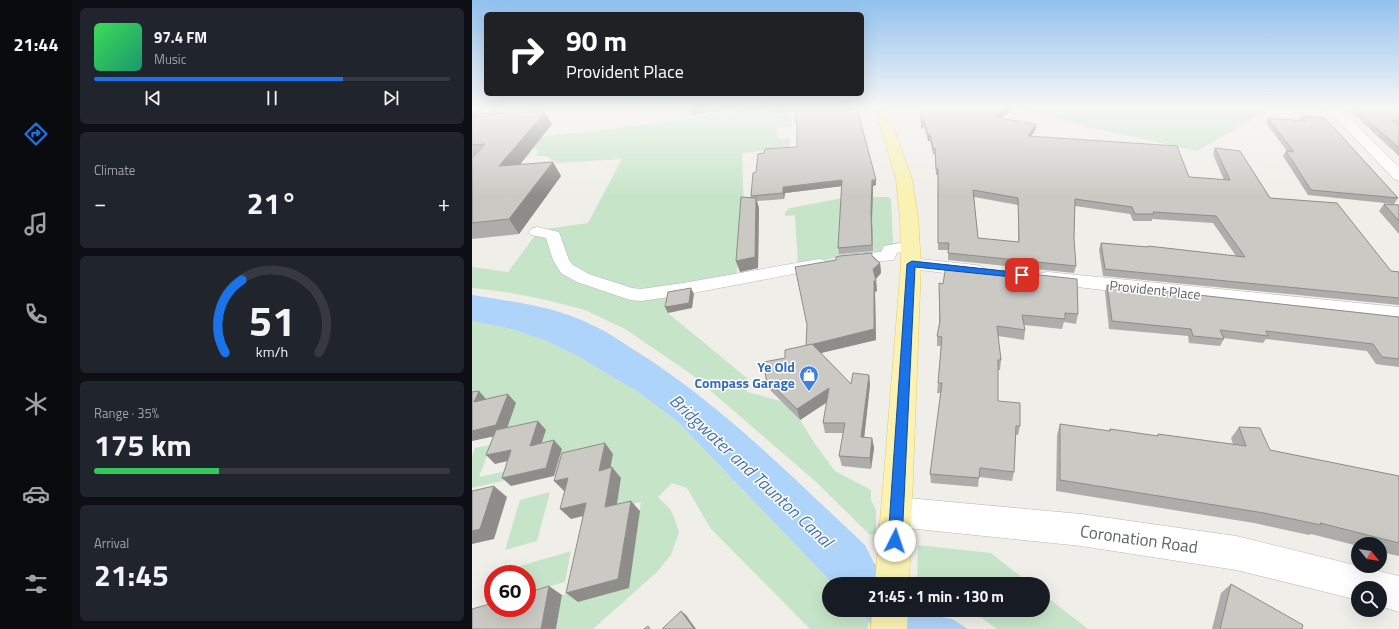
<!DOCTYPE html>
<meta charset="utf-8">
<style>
:root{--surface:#171b24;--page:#20242c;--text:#f1f3f6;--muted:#9ea1a6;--line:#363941;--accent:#1a73e8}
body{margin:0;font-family:"Titillium Web",sans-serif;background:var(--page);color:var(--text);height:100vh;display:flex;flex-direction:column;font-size:15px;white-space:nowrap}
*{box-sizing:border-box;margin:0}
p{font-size:13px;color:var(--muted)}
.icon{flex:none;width:22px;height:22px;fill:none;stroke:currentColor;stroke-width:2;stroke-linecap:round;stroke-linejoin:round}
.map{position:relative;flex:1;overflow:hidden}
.sheet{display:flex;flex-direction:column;gap:8px;padding:8px;background:#0d0f14;width:400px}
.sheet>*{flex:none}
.guide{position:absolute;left:12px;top:12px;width:380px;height:84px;border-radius:6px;box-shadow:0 4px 16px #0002;background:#202124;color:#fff;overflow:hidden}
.needle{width:26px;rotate:120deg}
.buttons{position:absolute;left:879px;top:537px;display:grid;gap:8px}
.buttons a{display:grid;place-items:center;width:36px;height:36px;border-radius:50%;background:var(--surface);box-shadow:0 4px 16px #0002;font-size:20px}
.speed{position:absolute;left:12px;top:565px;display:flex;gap:8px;font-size:20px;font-weight:700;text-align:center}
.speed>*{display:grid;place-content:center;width:52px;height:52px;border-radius:50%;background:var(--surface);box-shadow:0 4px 16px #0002;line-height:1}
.speed .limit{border:6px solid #d22;background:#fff;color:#111}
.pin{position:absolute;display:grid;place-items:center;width:34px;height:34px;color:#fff;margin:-17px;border-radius:8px;box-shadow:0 2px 6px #0006}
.me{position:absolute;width:44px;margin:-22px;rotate:4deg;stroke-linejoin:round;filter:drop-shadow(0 0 3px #0008)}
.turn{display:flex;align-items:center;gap:14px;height:84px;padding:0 16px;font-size:18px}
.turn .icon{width:52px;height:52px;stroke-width:2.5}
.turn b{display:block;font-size:28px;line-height:34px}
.big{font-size:30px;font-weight:700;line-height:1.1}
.sheet .widget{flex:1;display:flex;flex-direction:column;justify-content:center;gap:6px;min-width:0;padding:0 14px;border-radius:6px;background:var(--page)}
.sheet .dial{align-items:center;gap:0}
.dial svg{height:104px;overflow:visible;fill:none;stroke:var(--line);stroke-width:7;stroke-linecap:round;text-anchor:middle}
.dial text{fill:var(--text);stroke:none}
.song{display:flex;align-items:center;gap:12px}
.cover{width:48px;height:48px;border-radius:6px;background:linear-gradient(135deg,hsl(130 70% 55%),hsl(160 70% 35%))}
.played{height:4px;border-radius:2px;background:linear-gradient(90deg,var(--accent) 70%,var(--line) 70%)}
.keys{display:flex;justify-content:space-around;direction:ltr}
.heat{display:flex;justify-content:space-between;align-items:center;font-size:22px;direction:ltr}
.charge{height:6px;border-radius:3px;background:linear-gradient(90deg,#34c759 35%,var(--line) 0)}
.trip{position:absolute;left:350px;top:577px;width:228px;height:40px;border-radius:20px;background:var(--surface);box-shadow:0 4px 16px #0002;font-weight:700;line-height:40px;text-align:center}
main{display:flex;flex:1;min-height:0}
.tab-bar{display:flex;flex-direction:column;width:72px;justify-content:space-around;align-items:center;background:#090b0e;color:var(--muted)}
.tab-bar .icon{width:28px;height:28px}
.tab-bar .active{color:var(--accent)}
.tab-bar b{font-size:18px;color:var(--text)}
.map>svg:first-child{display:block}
.green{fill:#c6e5c8}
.water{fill:#afd4f9}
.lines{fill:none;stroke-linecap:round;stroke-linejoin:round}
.pedestrian-casing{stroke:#b4b7bb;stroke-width:1}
.minor-casing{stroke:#b4b7bb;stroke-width:1}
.primary-casing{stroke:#e7cb69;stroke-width:1}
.pedestrian{fill:#fff;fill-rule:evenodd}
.minor{fill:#fff;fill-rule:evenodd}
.primary{fill:#f9f2b3;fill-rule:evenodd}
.wall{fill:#afada9;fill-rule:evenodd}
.shaded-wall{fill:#8e8d89}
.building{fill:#cbc9c4;stroke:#8e8d89;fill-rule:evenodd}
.route{fill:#1a73e8;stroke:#114b97}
.labels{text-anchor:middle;stroke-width:3;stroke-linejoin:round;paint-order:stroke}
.street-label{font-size:14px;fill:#5f6266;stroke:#fff}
.shop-label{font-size:14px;font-weight:bold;fill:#366cbe;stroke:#fff;text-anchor:end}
.near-street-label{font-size:17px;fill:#5f6266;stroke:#fff}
.near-water-label{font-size:18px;font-style:italic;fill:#4c74aa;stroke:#fff}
</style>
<main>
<nav class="tab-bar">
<b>21:44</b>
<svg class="icon active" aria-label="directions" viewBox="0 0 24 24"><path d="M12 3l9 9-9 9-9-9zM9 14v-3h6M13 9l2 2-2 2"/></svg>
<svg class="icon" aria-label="music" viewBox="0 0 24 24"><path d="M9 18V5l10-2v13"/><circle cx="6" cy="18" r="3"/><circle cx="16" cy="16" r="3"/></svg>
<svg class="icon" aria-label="phone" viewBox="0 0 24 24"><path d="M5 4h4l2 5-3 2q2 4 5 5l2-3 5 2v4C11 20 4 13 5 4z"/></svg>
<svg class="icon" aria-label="climate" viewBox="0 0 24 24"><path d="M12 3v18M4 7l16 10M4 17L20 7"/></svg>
<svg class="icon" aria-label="car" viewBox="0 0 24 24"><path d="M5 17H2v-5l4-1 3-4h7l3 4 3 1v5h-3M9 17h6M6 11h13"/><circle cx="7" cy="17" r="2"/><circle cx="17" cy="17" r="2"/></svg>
<svg class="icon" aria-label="filters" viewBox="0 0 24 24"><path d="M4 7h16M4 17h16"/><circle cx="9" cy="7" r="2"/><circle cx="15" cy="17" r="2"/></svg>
</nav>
<section class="sheet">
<div class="widget">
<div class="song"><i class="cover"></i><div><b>97.4 FM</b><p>Music</p></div></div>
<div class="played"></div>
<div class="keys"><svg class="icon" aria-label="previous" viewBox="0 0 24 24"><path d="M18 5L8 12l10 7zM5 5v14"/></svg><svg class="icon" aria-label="pause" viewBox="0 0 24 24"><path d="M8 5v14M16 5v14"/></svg><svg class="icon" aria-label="next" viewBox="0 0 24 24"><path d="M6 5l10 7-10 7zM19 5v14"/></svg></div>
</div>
<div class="widget"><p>Climate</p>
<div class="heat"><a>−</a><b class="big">21°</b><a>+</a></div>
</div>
<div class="widget dial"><svg viewBox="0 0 100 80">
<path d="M14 69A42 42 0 1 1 86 69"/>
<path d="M14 69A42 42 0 0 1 27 13" stroke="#1a73e8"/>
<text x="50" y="56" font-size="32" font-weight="700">51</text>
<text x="50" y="72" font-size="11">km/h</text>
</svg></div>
<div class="widget"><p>Range · 35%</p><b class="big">175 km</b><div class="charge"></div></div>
<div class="widget"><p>Arrival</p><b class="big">21:45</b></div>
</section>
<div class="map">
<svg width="927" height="629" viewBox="0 0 927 629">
<rect width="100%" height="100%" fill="#f0eee8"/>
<!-- green -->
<g class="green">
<polygon points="289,108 318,108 319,127 305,128 305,139 318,138 318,148 270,153 272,214 264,278 199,293 196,313 276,379 275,392 309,401 328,420 343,444 363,471 399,490 399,500 404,510 404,534 398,535 344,482 219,374 153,329 113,310 75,300 33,292 0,288 0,267 36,272 67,230 116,223 150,159 85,163 74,156 63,156 66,153 65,150 44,139 132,130"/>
<polygon points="550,108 801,108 725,151 612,126"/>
<polygon points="400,197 416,197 419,199 421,244 412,255 367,257 326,266 323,215 313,216 313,212 318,208 371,198"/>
<polygon points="0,321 39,329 72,340 107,357 166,392 206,422 361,584 357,584 357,610 386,610 397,622 395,629 338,629 239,529 215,488 200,483 186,497 198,509 203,520 207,532 199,555 185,572 121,629 84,629 90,595 108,592 163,544 169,502 144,508 149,479 100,463 82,476 90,449 33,439 0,403"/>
<polygon points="19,445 7,477 39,470 35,480 0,488 0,456 3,448"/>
<polygon points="78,492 65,541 33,550 48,500"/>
<polygon points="446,545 519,553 558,584 445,584"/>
<polygon points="99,551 93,582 55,593 55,574 21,574"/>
<polygon points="571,594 616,629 525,629 499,610 571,610"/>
</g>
<!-- water -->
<g class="water">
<path d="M0,295C41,302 83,306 120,325C134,331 147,340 159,348C247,402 319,476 393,545L402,563L426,584H361L206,422L166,392L107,357L72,340L39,329L0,321Z"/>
<polygon points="386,610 456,610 463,616 480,619 496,629 404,629"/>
</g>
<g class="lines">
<defs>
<g id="pedestrian">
<polygon points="65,227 87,232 97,260 101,265 117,274 160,288 169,289 211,283 347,259 353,260 355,264 353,268 347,269 211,295 169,301 158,300 105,282 89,273 81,260 74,238 59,235 57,232 59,229"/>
<polygon points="439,241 445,243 447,246 445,249 425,253 422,260 376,264 370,263 368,259 370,255 409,252 412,246"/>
</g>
<g id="minor">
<polygon points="854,108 867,108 927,167 927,181 922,179"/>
<polygon points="439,258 504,265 511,267 514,271 511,275 504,277 432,268 429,264 432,260"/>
<polygon points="576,272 927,307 927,323 569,283 566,278 569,273"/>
<polygon points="425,497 609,514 764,536 927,576 927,612 908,606 908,588 886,588 886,600 764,570 609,546 425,527 414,523 409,512 414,501"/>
</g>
<g id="primary">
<polygon points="406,108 418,108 418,118 440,179 446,218 449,264 437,584 403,584 429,264 428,218 424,179 406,118"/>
<polygon points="400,610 436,610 435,629 399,629"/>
</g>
</defs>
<!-- pedestrian casing -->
<use href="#pedestrian" class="pedestrian-casing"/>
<!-- minor casing -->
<use href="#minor" class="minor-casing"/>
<!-- primary casing -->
<use href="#primary" class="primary-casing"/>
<!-- pedestrian -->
<use href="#pedestrian" class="pedestrian"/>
<!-- minor -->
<use href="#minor" class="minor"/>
<!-- primary -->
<use href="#primary" class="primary"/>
</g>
<!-- wall -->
<g class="wall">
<polygon points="301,108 385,108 404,185 401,186 400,219 401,251 367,254 366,248 370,186 313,193 312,199 285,201 287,208 286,268 268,272 264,261 279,198 279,196 284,172 292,153 325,147 325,126 323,111 302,113"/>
<path d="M449,108L538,112L529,118L564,124V129L559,136L717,177L752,180L741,154L743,148L798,198L919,271L927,272V305L631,276L627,250L629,243L676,247V246L764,256L741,223L680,219V221H661L658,214L603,206L602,239L604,266L602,273L476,260V250H466V175H464L463,154L461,155L458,141H456L452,126L449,129ZM502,197L546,205V242L506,238Z"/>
<polygon points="875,108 927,108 927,125 926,125 927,126 927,156"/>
<polygon points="0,114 80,124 48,165 89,176 47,234 0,239"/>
<polygon points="829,116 926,198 922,204 836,195 811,156 814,151 815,151 794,123 796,118 826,121"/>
<polygon points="912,204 927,205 927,234 907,211"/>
<polygon points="401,256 408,263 409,273 404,279 405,291 403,292 404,340 349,353 379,384 397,375 398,385 392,437 400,438 402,448 399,469 370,466 367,456 371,433 353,433 351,423 355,402 328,420 298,390 294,379 313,358 334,346"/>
<polygon points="467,283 606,314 604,324 592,322 590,329 552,325 553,330 552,340 526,336 529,360 528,370 526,370 526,401 548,426 546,435 544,435 542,472 540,481 507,477 506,487 459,483 458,474 469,393 465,393 466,383 469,346 465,346 465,336 467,323"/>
<polygon points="635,285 927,317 927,367 904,364 895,351 794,339 791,343 751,338 752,339 748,346 717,343 716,336 637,329 633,292"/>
<polygon points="588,424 637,431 638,429 685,436 686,434 761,444 759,438 767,427 798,450 927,476 927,556 908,552 908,544 886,544 886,546 839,534 837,535 782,523 584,491 585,435"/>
<polygon points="759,584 830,629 740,629 749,593"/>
</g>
<!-- shaded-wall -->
<g class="shaded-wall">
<polygon points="218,108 264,108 220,115"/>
<polygon points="301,108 322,108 323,111 302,113"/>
<polygon points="536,108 539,108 538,112 522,122 522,117"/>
<polygon points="73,112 80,124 35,180 27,166"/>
<polygon points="452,120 452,126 449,129 449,123"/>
<polygon points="564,124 564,129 555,142 556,136"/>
<rect x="456" y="135" width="2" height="6"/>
<polygon points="81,162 89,176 47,234 37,219"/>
<polygon points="370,180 371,186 313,193 312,199 311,193 311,187"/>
<polygon points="400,180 404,180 404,185 401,186 400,219 401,251 399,213"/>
<polygon points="284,198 287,208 286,268 268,272 264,261"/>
<polygon points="408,263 409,273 403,280 401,269"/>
<polygon points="402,281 404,281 405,291 403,292 404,340 336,356 334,346"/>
<polygon points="219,288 222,294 220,308 196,313 193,307"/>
<polygon points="397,375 398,385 391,448 389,437"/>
<polygon points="357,388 360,399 328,420 325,409"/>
<polygon points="7,391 15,400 2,402"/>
<polygon points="36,394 44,403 33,434 0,441 0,427"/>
<polygon points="66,421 74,430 66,454 58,446"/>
<polygon points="400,438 402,448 399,469 398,458"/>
<polygon points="82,440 90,449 82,476 39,486 30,478"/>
<polygon points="133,443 141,454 136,481 127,471"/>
<polygon points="39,450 48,458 23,464 14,455"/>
<polygon points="140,467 149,478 143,517 133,507"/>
<polygon points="96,478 93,492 82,481"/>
<polygon points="22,486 35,497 22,539 0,544 0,531"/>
<polygon points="159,501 168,511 157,588 106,602 94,593"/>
<polygon points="114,503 124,513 99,519 88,509"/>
<polygon points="77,586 90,595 84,629 69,629"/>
<polygon points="209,611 214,615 224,629 222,629"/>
</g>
<!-- building -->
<g class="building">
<polygon points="322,108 385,108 404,180 400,180 399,213 400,245 366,248 370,180 311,187 311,193 279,196 281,173 284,172 286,154 292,153 293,149 325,147 325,126"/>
<path d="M449,108H536L522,117L564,124L556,136L705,146L717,177L758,180L743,148L768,151L798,198L865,203L919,271L927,272V298L633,269L629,243L676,247V246L773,257L744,216L681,212L682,214H663L660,207L603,199L602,239L604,266L476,253L477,243H466V169H464L463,148H461L458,135H456L452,120L449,123ZM501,190L546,198L547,242L506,238Z"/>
<polygon points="882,108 927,108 927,120 920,120 927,126 927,148"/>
<polygon points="73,112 27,166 81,162 37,219 0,223 0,158 13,144 0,145 0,114"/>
<polygon points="829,116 853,118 926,198 839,190 814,151 822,152 796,118 833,121"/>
<polygon points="269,197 284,198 283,257 264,261"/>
<polygon points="912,204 927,205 927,221"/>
<polygon points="400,253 400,256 408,263 401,269 404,281 402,281 402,329 334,346 335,325 323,267 364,260 364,257 368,256"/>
<polygon points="474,265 605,279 606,314 593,313 593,319 550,315 553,330 525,326 529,360 526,360 526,401 548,403 548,426 544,426 542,472 508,468 507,478 458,474 470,383 466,383 470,337 465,336 468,322 467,283 471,284"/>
<polygon points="635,285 927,317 927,359 910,357 901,344 794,331 796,336 748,330 752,339 721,336 719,329 640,321"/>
<polygon points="219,288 217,303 193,307 196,292"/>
<polygon points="340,344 379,384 381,373 397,375 389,437 400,438 398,458 367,456 373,423 351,423 357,388 325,409 294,379 292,362 313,358 313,350"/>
<polygon points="7,391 2,402 36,394 24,425 0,431 0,392"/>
<polygon points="66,421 58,446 82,440 74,468 30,478 39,450 14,455 24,430"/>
<polygon points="588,424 638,431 638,429 686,436 686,434 774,446 767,427 788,428 798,450 927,476 927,543 848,523 849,525 792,513 588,480"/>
<polygon points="133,443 127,471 140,467 133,507 159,501 146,579 94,593 114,503 88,509 96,478 82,481 90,453"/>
<polygon points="22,486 8,529 0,531 0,491"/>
<polygon points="759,584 831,625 830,629 748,629"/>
<polygon points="77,586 69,629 0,629 0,609 21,603 21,608 55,608 55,593"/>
<polygon points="209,611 222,629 190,629"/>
<polygon points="176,626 178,629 172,629"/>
</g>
<!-- sky -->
<linearGradient id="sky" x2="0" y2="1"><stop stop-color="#91c1ef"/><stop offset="0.55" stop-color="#f8f7f5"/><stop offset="1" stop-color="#f8f7f5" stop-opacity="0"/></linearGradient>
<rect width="927" height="196" fill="url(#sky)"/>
<!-- route -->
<polygon class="route" points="440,261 550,273 554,275 550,278 443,267 430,541 428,546 423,548 418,546 416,541 435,264"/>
<!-- icons -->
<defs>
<symbol id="shop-pin" viewBox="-11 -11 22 30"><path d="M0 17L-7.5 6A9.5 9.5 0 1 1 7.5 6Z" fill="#3f7fe0" stroke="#fff"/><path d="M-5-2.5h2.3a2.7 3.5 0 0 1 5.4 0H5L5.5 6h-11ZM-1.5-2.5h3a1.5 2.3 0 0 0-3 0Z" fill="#fff"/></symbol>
</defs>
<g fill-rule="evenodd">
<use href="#shop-pin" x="326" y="364" width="22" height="30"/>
</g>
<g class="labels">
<!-- street labels -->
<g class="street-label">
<text transform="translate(683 290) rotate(6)" y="5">Provident Place</text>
</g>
<!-- shop labels -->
<g class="shop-label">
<text x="323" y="372">Ye Old<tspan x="323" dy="16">Compass Garage</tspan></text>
</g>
<!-- near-street labels -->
<g class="near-street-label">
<text transform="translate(667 539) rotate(8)" y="6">Coronation Road</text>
</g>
<!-- near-water labels -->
<g class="near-water-label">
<text transform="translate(279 471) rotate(43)" y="6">Bridgwater and Taunton Canal</text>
</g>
</g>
</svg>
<div class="buttons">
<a><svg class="needle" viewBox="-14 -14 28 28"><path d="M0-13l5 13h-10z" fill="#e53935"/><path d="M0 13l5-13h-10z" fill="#9ea1a6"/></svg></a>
<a><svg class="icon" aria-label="search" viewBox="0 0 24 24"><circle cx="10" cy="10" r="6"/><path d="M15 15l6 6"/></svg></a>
</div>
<div class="speed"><div class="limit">60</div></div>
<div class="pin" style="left:550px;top:275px;background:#d93025"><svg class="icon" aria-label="arrive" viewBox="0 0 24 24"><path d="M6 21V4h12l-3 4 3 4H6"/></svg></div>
<svg class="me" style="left:423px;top:541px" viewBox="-20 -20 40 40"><circle r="19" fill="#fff"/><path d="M0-13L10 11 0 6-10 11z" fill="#1a73e8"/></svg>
<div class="trip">21:45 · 1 min · 130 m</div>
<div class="guide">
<div class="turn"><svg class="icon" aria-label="right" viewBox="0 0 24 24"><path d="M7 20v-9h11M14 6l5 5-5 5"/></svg><div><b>90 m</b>Provident Place</div></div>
</div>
</div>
</main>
